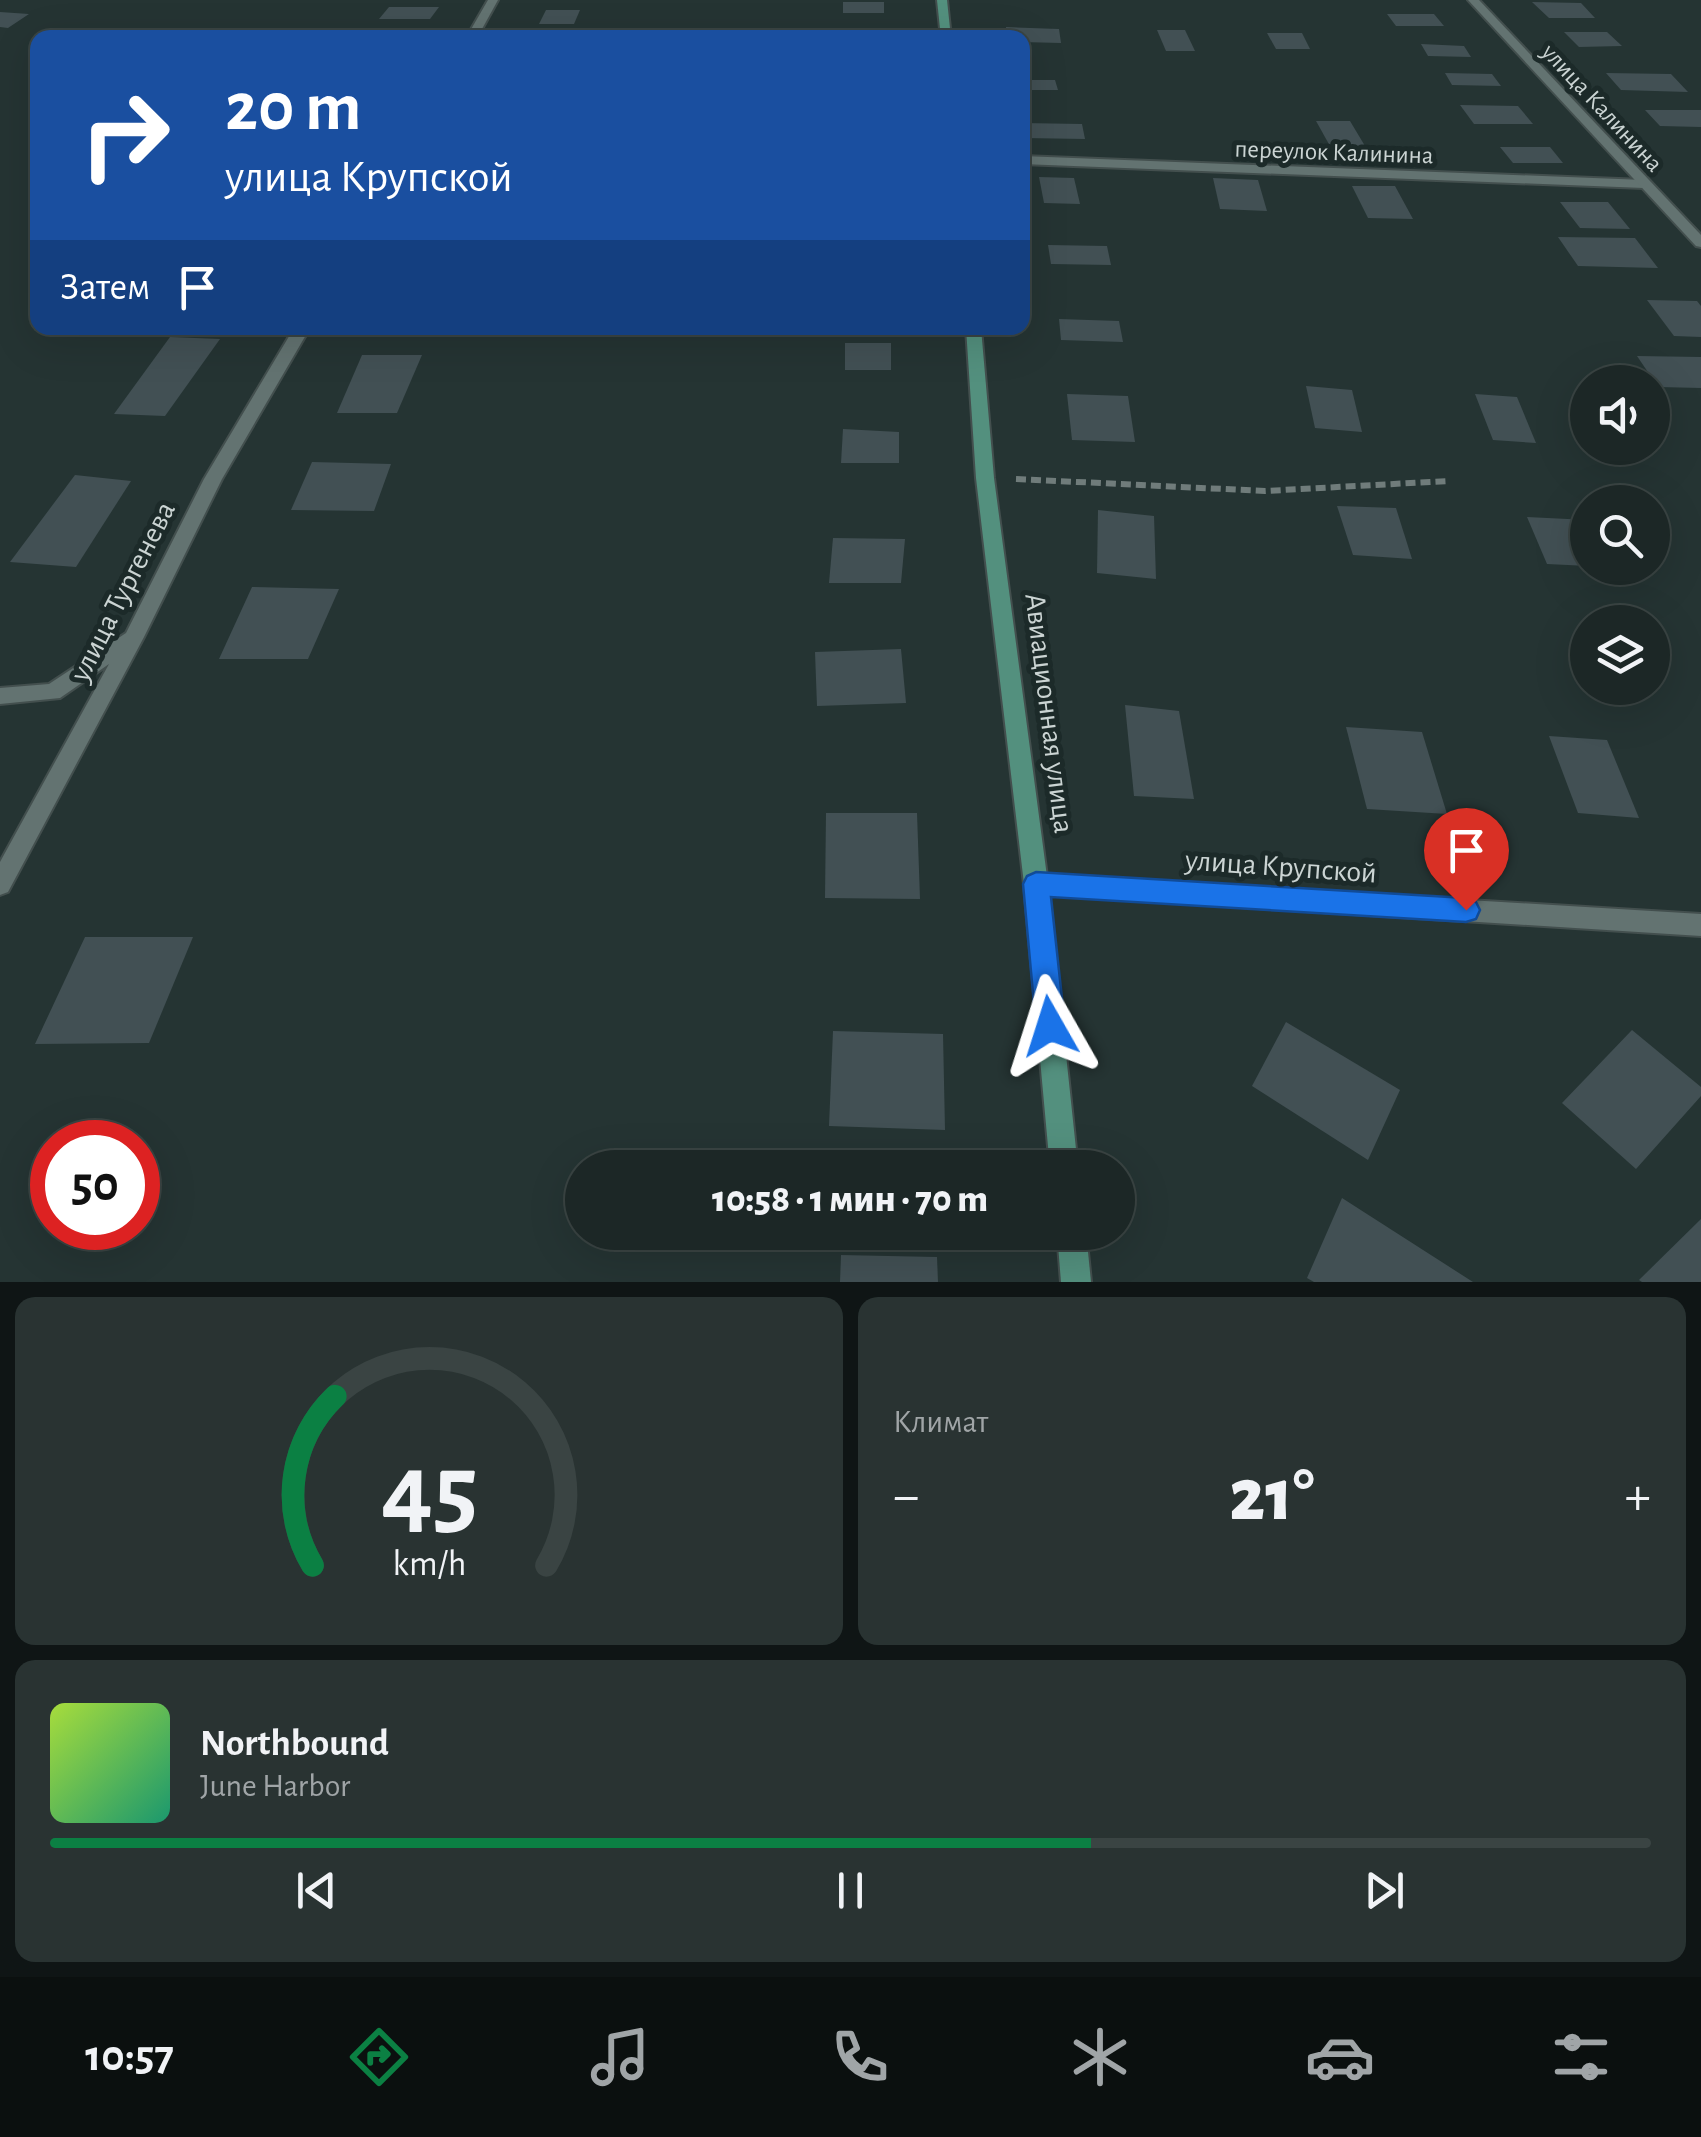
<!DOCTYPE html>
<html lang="ru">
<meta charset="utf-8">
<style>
:root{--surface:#1c2726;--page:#293332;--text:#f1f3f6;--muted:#a0a5a7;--line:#3a4443;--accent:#0b8043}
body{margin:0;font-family:"Alegreya Sans",sans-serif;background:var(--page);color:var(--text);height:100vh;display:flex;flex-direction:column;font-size:38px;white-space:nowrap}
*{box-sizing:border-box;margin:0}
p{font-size:32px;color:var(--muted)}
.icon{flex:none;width:55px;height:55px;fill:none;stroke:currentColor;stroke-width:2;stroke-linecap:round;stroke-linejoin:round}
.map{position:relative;height:1282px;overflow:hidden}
.panel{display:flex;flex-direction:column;gap:15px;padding:15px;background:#0f1515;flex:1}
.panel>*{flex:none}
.hud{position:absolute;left:30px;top:30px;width:1000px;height:305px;border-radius:20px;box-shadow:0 10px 40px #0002,0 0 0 2px var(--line);background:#1a4fa0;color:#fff;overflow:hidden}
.controls{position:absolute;left:1570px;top:365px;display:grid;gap:20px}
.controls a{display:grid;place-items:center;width:100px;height:100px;border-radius:50%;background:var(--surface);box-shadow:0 10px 40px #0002,0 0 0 2px var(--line);font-size:50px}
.speed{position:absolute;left:30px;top:1120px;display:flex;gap:20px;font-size:50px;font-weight:700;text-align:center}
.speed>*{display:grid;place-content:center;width:130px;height:130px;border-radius:50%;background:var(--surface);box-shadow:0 10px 40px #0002,0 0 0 2px var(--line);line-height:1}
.speed .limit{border:15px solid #d22;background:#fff;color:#111}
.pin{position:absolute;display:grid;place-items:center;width:85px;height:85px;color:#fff;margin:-102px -42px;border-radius:50% 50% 50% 0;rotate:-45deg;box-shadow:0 0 10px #0007}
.pin .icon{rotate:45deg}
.me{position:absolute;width:110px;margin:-55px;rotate:354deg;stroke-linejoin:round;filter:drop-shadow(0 0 8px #0008)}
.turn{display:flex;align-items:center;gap:35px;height:210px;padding:0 30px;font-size:45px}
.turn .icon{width:130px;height:130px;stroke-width:2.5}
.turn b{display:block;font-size:70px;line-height:85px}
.then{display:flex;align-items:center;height:95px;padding:0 30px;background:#0003;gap:20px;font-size:38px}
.big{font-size:75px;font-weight:800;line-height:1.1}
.panel .widget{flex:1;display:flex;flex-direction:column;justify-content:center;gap:15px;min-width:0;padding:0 35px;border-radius:20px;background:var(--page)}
.panel .dial{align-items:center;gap:0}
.dial svg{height:260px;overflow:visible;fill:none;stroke:var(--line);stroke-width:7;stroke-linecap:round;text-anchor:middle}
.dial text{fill:var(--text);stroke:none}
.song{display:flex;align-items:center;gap:30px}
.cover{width:120px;height:120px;border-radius:15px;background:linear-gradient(135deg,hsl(80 70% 55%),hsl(160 70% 35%))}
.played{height:10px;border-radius:5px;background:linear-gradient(90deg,var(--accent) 65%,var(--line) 65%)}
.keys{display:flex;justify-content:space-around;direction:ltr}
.heat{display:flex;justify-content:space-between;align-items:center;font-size:55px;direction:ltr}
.panel .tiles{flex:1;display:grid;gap:15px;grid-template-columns:1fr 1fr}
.widget:last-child{grid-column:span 2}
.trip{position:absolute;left:565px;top:1150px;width:570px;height:100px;border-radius:50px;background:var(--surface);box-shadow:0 10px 40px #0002,0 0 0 2px var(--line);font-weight:800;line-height:100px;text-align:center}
.tab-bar{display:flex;height:160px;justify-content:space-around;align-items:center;background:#0b100f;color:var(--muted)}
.tab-bar .icon{width:70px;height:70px}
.tab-bar .selected{color:var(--accent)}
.tab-bar b{font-size:45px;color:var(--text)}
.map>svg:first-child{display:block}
.building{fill:#425054}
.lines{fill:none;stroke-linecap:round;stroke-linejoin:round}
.lane-casing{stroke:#434f4e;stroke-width:4}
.street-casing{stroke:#434f4e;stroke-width:4}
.secondary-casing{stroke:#434f4e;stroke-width:4}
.path{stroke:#707c7b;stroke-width:6;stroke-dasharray:10 5;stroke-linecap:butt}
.lane{fill:#637371;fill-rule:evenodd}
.street{fill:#637371;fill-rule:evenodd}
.secondary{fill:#53907e;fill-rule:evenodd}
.route{fill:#1a73e8;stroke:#114b97;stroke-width:2.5}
.labels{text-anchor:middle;stroke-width:10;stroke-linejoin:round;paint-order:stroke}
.far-street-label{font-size:25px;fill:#cbd4d3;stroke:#1c2a29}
.street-label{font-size:30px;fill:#cbd4d3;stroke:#1c2a29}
</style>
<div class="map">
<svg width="1701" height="1282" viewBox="0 0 1701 1282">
<rect width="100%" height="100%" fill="#253433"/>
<!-- building -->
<g class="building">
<rect x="843" y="2" width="41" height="11"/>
<polygon points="1532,2 1581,3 1595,18 1549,18"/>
<polygon points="389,7 439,7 430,19 379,19"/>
<polygon points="546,10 580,10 574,24 539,24"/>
<polygon points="0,12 29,14 8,28 0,27"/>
<polygon points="1387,14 1434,14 1444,26 1396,26"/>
<polygon points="1006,27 1059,29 1061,43 1022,42 1022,38 1007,38"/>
<polygon points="833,29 882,30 881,38 833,38"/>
<polygon points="1157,30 1185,30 1195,51 1166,51"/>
<polygon points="1564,32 1607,32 1622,46 1579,47"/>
<polygon points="1267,33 1302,33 1310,49 1276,49"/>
<polygon points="1421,44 1464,46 1471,57 1428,56"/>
<polygon points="1445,73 1492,74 1501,86 1452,85"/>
<polygon points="1606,73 1671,74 1688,92 1621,90"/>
<polygon points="1022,80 1055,80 1058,90 1022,90"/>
<polygon points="1460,105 1518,106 1533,124 1474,124"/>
<polygon points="1645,110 1701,110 1701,127 1660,126"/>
<polygon points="1316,121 1350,121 1365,146 1330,146"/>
<polygon points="1022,123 1082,124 1085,139 1023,138"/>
<polygon points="1500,147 1550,147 1563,163 1513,163"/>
<polygon points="1039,177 1074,178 1080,204 1044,203"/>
<polygon points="1213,178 1258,180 1267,211 1220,209"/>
<polygon points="1352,186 1395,186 1413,219 1368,218"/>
<polygon points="1560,202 1608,202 1630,229 1580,228"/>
<polygon points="1558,237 1635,238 1658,268 1578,266"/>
<polygon points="1048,245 1107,246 1111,265 1051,264"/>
<polygon points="1647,300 1697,301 1701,306 1701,337 1674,336"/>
<polygon points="1059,319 1119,321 1123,342 1061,340"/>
<polygon points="170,337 220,339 165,416 114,414"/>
<rect x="845" y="343" width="46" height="27"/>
<polygon points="362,355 422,355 397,413 337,413"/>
<polygon points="1637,356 1701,357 1701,388 1658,387"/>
<polygon points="1306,386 1352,390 1362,432 1315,428"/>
<polygon points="1067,394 1128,396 1135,442 1072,440"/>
<polygon points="1475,394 1517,397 1536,443 1493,440"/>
<polygon points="843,429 899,432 899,463 841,463"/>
<polygon points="312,462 391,464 374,511 291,510"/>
<polygon points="75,475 131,481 76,567 10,562"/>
<polygon points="1337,506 1396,508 1412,559 1353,555"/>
<polygon points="1098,510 1154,516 1156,579 1097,573"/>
<polygon points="1527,517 1588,520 1588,566 1547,564"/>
<polygon points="833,538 905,539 901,583 829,583"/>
<polygon points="252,587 339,589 308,659 219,659"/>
<polygon points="901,649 906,703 817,706 815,652"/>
<polygon points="1125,705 1179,711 1194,799 1134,796"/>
<polygon points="1346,727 1422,732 1447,814 1367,809"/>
<polygon points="1549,736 1607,740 1639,818 1578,813"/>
<polygon points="826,813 917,813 920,899 825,898"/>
<polygon points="85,937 193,937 149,1043 35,1044"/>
<polygon points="1286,1022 1400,1090 1368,1160 1252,1086"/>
<polygon points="1632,1030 1701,1087 1701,1096 1636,1169 1562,1103"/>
<polygon points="833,1031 943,1034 945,1130 829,1126"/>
<polygon points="1342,1198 1473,1282 1314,1282 1307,1278"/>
<polygon points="1701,1219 1701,1282 1642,1282 1639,1280"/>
<polygon points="841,1255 937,1257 938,1282 840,1282"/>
</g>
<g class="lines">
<defs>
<polygon id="lane" points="1022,156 1644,180 1651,184 1644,188 1022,164"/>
<g id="street">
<polygon points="488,0 498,0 477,38 466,38"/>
<polygon points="1468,0 1479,0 1701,235 1701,247 1696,246"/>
<polygon points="294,328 310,328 222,479 144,637 8,892 0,895 0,862 109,664 60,698 0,704 0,688 49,684 126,633 204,479"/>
<polygon points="1036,874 1701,914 1701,936 1036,894 1028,891 1024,884 1028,877"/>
</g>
<g id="secondary">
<polygon points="937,0 947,0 951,38 941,38"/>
<polygon points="966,328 981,328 994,478 1048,884 1078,1168 1050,1168 1024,884 976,478"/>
<polygon points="1057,1232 1086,1232 1091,1282 1061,1282"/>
</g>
</defs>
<!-- lane casing -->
<use href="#lane" class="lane-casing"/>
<!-- street casing -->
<use href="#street" class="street-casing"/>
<!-- secondary casing -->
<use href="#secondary" class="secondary-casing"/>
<!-- path -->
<polyline class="path" points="1016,479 1265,491 1448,481"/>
<!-- lane -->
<use href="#lane" class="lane"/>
<!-- street -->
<use href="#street" class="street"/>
<!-- secondary -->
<use href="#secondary" class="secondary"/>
</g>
<!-- route -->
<polygon class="route" points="1036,872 1466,898 1476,902 1480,910 1476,919 1466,922 1051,897 1065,1026 1061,1036 1050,1040 1040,1036 1036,1026 1023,884 1027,876"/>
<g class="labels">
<!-- far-street labels -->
<g class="far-street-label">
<text transform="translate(1603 107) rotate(47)" y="9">улица Калинина</text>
<text transform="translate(1334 151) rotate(2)" y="9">переулок Калинина</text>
</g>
<!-- street labels -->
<g class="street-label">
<text transform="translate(122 591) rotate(-63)" y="10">улица Тургенева</text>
<text transform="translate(1050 713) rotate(83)" y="10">Авиационная улица</text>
<text transform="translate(1281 866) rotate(4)" y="10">улица Крупской</text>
</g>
</g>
</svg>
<div class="controls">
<a><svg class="icon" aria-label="sound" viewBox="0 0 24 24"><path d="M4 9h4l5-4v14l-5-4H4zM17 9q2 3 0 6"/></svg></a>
<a><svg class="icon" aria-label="search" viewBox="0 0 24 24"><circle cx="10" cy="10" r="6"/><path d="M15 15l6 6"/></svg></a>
<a><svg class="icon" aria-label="layers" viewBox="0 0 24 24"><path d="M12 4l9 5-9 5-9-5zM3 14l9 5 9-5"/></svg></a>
</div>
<div class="speed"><div class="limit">50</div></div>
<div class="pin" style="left:1466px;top:910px;background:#d93025"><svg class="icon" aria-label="arrive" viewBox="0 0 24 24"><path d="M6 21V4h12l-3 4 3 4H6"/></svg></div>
<svg class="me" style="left:1050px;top:1026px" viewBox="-20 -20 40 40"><path d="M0-17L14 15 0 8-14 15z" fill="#1a73e8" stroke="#fff" stroke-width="4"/></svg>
<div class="trip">10:58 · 1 мин · 70 m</div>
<div class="hud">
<div class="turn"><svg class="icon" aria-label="right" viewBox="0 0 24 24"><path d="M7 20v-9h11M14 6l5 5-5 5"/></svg><div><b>20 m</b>улица Крупской</div></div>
<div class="then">Затем<svg class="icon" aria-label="arrive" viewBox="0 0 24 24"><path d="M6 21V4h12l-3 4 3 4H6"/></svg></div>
</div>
</div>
<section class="panel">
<div class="tiles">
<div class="widget dial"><svg viewBox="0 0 100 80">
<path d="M14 69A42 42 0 1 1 86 69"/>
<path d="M14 69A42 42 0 0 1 21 17" stroke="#0b8043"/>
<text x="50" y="56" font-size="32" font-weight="700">45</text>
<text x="50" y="72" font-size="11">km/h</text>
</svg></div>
<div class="widget"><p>Климат</p>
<div class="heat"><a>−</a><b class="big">21°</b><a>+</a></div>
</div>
<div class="widget">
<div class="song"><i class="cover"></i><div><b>Northbound</b><p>June Harbor</p></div></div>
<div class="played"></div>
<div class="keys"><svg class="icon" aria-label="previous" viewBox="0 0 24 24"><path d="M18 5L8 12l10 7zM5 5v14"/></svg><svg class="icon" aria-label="pause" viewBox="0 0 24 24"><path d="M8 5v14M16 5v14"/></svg><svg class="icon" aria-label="next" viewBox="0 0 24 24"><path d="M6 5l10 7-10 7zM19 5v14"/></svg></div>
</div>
</div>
</section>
<nav class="tab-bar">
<b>10:57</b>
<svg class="icon selected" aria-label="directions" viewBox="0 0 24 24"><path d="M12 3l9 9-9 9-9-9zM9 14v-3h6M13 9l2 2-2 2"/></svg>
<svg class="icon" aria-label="music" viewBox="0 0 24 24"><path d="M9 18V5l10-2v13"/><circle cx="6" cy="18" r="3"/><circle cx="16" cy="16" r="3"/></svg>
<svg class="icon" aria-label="phone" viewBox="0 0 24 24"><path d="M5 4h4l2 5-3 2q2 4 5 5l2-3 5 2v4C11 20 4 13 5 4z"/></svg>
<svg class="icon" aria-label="climate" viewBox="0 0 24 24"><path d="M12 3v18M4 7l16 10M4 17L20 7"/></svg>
<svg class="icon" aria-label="car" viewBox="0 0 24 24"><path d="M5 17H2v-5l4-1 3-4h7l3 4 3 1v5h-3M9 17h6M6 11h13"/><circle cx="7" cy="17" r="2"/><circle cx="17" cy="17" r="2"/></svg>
<svg class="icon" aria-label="filters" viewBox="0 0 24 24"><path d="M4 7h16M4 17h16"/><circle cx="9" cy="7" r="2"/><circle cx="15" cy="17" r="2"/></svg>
</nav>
